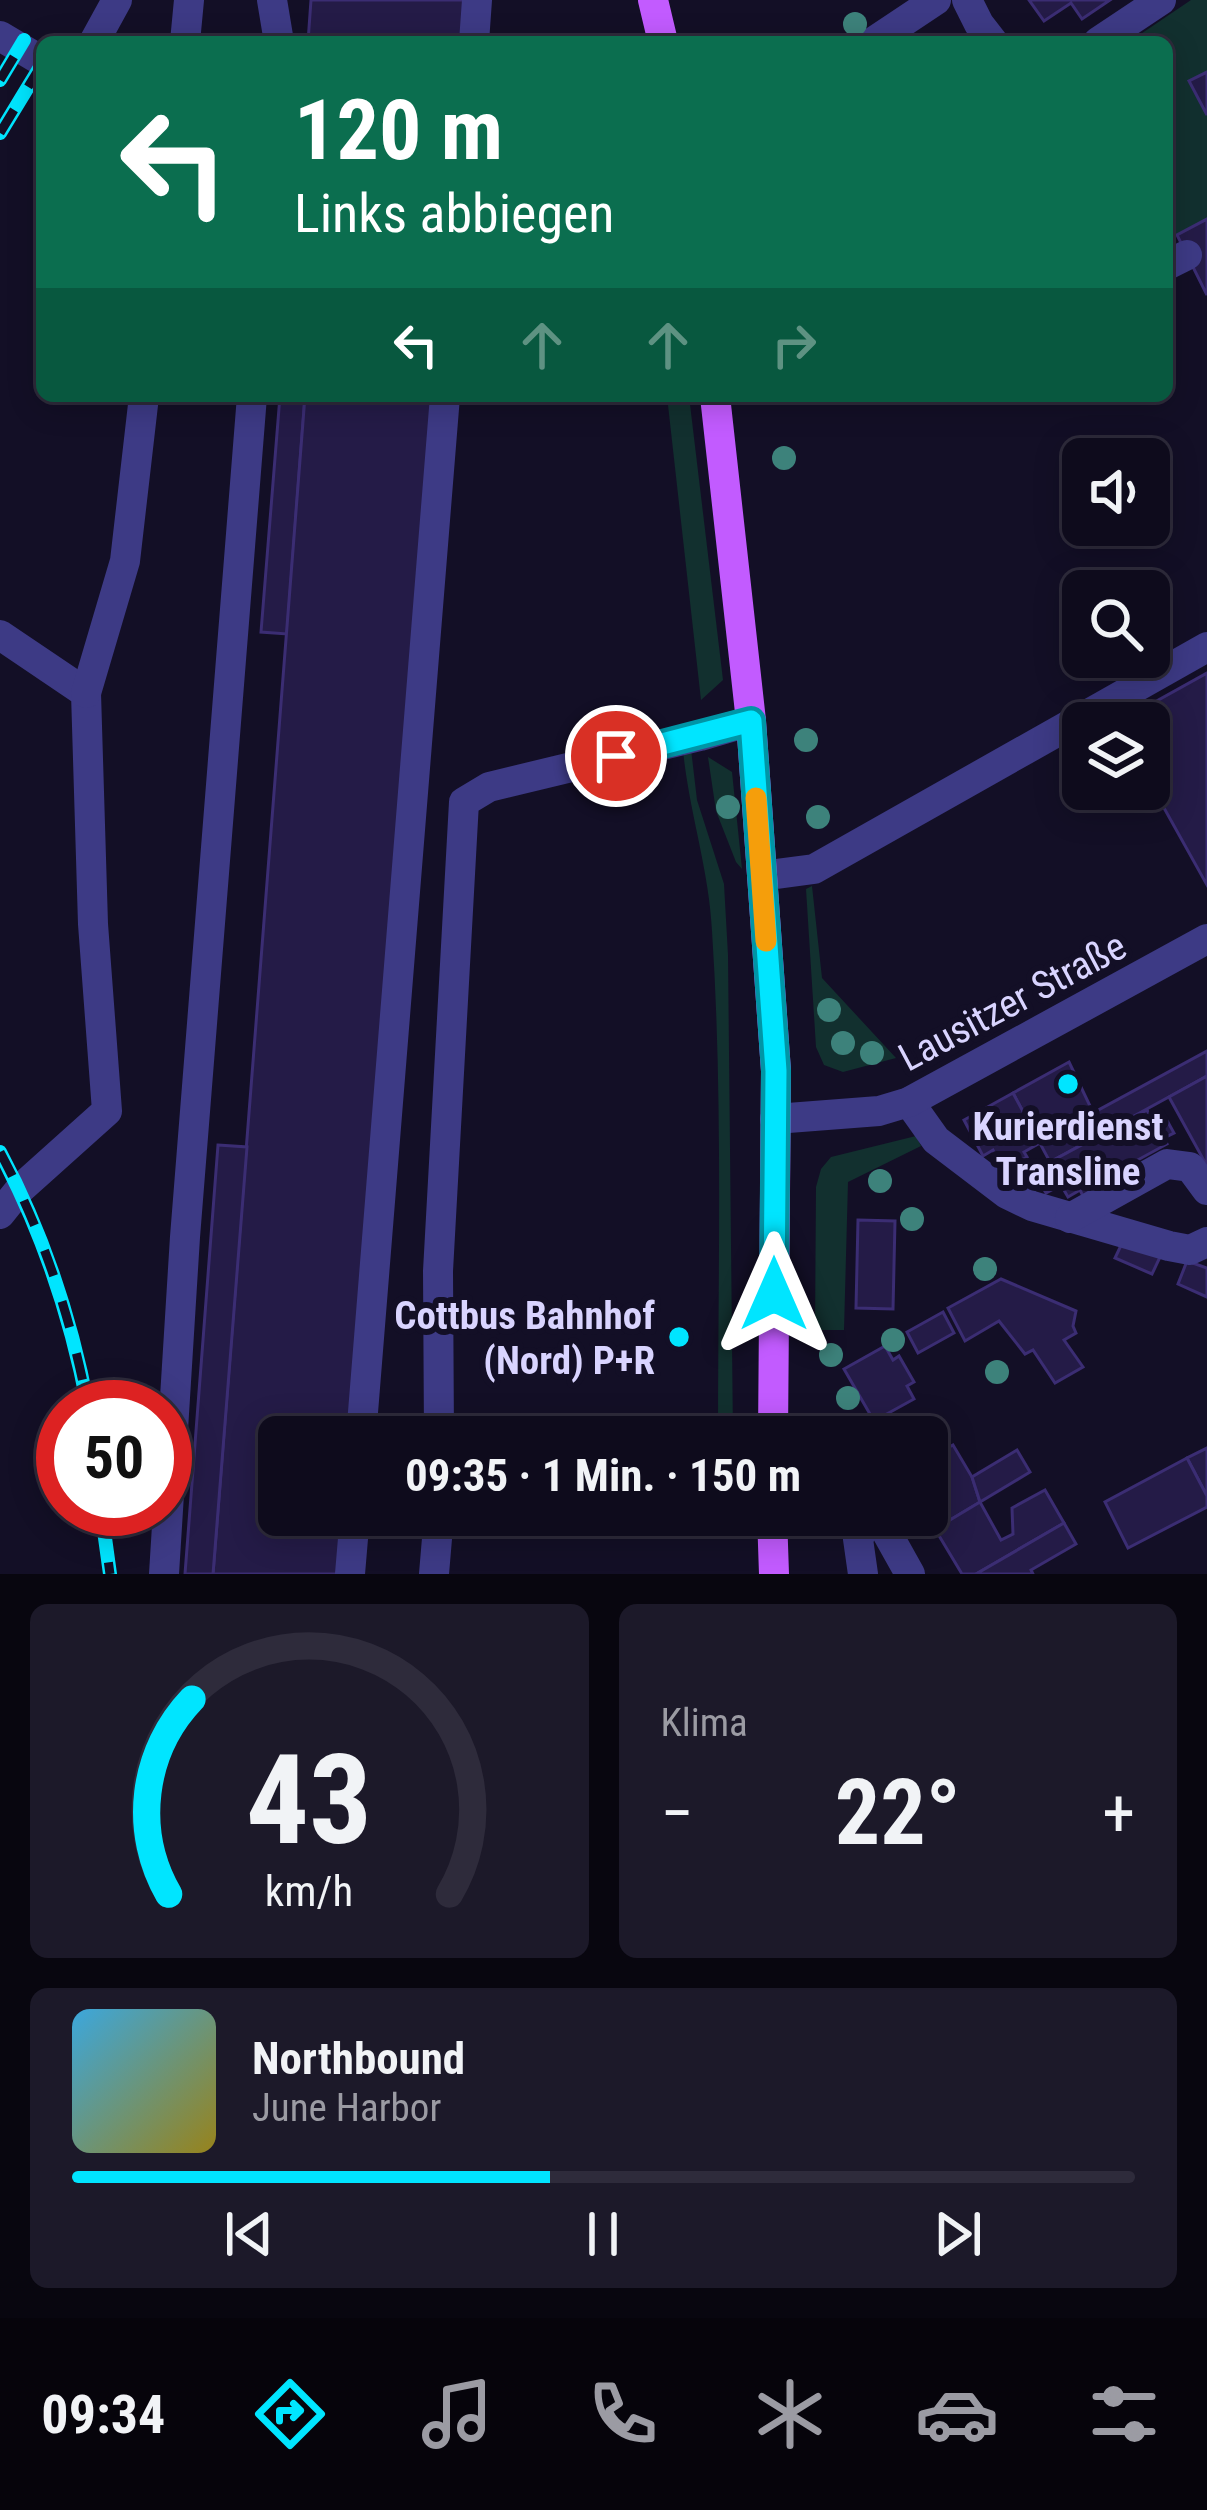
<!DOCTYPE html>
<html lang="de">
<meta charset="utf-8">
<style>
:root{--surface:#0e0b1c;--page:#1c1929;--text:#f1f3f6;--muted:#9b9ba3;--line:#2e2b3b;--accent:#00e5ff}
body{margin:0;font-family:"Roboto Condensed",sans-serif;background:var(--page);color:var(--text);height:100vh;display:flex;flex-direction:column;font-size:45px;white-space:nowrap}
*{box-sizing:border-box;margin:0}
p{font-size:39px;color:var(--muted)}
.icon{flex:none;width:66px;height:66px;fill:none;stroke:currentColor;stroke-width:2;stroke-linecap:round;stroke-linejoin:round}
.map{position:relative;height:1574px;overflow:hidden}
.sheet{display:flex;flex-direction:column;gap:30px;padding:30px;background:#08060f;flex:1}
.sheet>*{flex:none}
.guide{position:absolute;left:36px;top:36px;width:1137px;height:366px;border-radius:18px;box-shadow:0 6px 30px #0003,0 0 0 3px var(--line);background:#0b6e4f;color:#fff;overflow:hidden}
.fabs{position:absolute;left:1062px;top:438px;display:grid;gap:24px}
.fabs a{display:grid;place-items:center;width:108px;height:108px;border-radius:18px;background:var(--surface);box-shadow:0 6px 30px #0003,0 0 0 3px var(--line);font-size:60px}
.speed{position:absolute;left:36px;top:1380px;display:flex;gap:24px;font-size:60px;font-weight:700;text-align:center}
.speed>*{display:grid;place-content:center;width:156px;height:156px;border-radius:50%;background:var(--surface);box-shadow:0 6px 30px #0003,0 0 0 3px var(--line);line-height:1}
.speed .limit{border:18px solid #d22;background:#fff;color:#111}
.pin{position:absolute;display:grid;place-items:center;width:102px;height:102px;color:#fff;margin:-51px;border:6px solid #fff;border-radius:50%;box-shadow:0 3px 12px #0007}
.me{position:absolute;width:132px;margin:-66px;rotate:0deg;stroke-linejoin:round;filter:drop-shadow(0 0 9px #0008)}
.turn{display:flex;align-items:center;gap:42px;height:252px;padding:0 60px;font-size:54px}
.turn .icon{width:156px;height:156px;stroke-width:2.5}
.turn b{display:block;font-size:84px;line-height:102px}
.lanes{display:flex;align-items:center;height:114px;padding:0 60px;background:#0003;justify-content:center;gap:60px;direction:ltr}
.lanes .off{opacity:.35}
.big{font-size:90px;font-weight:700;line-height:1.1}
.sheet .tile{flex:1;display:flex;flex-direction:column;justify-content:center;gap:18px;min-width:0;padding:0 42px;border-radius:18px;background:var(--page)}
.sheet .dial{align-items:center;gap:0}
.dial svg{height:312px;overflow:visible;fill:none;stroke:var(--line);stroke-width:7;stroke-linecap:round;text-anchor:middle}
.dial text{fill:var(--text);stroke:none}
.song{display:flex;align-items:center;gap:36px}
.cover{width:144px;height:144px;border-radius:18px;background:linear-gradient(135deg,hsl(200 70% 55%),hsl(50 70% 35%))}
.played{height:12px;border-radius:6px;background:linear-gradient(90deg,var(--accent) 45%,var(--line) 45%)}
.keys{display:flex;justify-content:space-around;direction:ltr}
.heat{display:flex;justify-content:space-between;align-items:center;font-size:66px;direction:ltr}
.sheet .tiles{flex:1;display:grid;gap:30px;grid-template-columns:1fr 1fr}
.tile:last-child{grid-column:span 2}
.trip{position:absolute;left:258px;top:1416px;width:690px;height:120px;border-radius:18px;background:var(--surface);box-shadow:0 6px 30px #0003,0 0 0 3px var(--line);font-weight:700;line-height:120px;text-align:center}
.menu{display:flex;height:192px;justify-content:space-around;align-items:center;background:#06040b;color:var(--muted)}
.menu .icon{width:84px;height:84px}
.menu .current{color:var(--accent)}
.menu b{font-size:54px;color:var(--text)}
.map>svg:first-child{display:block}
.green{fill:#12302f}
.building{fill:#241b47;stroke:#3b2d73;stroke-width:3}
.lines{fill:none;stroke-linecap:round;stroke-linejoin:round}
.minor{stroke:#3d3a85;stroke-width:30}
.major{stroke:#c25bff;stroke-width:30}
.rail-casing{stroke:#00e5ff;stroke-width:14}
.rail{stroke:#130f26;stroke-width:9;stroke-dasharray:27;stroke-linecap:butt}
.tree{fill:#3d827b}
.route-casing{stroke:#0095a6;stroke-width:30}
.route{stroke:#00e5ff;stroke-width:21}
.slow{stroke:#f59e0b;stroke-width:21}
.poi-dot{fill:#00e5ff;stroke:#130f26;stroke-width:4.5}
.labels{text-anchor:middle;stroke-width:12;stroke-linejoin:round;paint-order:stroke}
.street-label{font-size:39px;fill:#d9d4ff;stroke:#130f26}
.poi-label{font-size:39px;font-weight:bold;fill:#d9d4ff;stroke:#130f26}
</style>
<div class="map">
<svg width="1207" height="1574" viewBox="0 0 1207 1574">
<rect width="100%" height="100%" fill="#130f26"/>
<!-- green -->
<g class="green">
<polygon points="1191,0 1207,0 1207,72 1190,81 1207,115 1207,219 1167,240 1167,42 1129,42"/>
<polygon points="667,396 689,396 723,680 701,700"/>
<path d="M691,749L697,800L724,884L728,955L733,1437H718C718,1270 723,1098 712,931C709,869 689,812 683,750Z"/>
<polygon points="708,757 732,772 742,869 736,862 716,811"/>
<polygon points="812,886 822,978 896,1058 843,1072 824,1065 816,1047 806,889"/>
<polygon points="916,1136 921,1146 848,1182 844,1330 815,1330 816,1187 821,1169 831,1157"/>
</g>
<!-- building -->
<g class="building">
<polygon points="311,0 467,0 464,42 308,42"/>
<polygon points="1029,0 1110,0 1082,19 1071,3 1044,21"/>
<polygon points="1207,72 1207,115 1189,81"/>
<polygon points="1207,219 1207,295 1177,235"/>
<polygon points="280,396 305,396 287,634 261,632"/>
<polygon points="305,396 436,396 355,1437 279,1437 279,1515 349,1515 344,1574 213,1574"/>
<polygon points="1207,673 1207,885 1149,781 1149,723 1117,723"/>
<polygon points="1207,1051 1207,1076 1103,1133 1093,1113"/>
<polygon points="1069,1062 1103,1133 1050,1162 1013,1093"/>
<polygon points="1207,1076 1207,1166 1169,1097"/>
<polygon points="1013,1093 1040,1143 1024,1152 1027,1157 1003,1170 993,1150 983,1156 964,1120"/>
<polygon points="1147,1110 1153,1121 1164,1115 1174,1133 1164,1138 1167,1144 1101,1180 1106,1190 1085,1200 1080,1190 1068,1197 1061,1185 1046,1193 1040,1183 1056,1174 1050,1162"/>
<polygon points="218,1145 247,1147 213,1574 185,1574"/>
<polygon points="858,1220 895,1221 893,1309 856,1308"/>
<polygon points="1124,1239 1161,1255 1152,1274 1115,1258"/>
<polygon points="1187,1261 1207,1268 1207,1297 1178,1284"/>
<polygon points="1001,1279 1076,1311 1073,1326 1076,1333 1064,1340 1083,1367 1055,1383 1033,1350 1025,1354 999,1321 965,1341 948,1308"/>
<polygon points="943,1312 954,1333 918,1353 907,1332"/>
<polygon points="885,1346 893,1360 899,1356 914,1382 907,1386 914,1399 874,1421 844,1369"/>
<polygon points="953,1445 972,1477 980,1502 935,1529 927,1514 927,1459"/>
<polygon points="1207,1448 1207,1496 1187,1458"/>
<polygon points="1017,1450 1030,1472 980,1502 972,1477"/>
<polygon points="1187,1458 1207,1496 1207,1507 1128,1548 1105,1502"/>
<polygon points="1045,1490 1064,1523 976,1574 962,1574 935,1529 980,1502 1001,1540 1013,1534 1012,1508"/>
<polygon points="1064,1523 1076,1544 1031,1570 1033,1574 976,1574"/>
</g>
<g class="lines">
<!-- minor -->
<g class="minor">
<polyline points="272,0 279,42"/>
<polyline points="967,0 979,24 993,42"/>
<polyline points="0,36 42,61"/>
<polyline points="94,42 117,0"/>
<polyline points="185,42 189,0"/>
<polyline points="474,42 477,0"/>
<polyline points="873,42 936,0"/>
<polyline points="1098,42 1161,0"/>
<polyline points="1167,265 1187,255"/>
<polyline points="0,635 86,693 93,924 107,1111 20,1189 0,1214"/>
<polyline points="86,693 125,561 144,396"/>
<polyline points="762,876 814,869 1207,647"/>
<polyline points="909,1102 936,1140 1007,1194 1032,1206 1169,1246 1190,1250 1207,1242"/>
<polyline points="775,1119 879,1111 909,1102 1207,939"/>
<polyline points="1070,1218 1167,1164 1190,1167 1207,1190"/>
<polyline points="361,1437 445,396"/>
<polyline points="439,1437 438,1271 464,802 489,787 700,736 751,721"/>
<polyline points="877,1515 910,1574"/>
<polyline points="164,1574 185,1237 252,396"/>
<polyline points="350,1574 355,1515"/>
<polyline points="434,1574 439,1515"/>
<polyline points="863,1574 858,1539 871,1515"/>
</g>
<!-- major -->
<g class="major">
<polyline points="653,0 663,42"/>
<polyline points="715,396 751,721 776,1071 773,1437"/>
<polyline points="772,1515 774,1574"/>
</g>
<defs>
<g id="rail">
<polyline points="0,80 24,40"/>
<polyline points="0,133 42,64"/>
<path d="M0,1152C43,1233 71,1317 88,1407"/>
<polyline points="101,1509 110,1574"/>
</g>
</defs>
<!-- rail casing -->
<use href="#rail" class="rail-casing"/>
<!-- rail -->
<use href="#rail" class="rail"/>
</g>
<!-- trees -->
<g class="tree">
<circle cx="855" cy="24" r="12"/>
<circle cx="784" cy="458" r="12"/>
<circle cx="806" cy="740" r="12"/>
<circle cx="728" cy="807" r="12"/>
<circle cx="818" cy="817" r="12"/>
<circle cx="829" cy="1010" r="12"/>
<circle cx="843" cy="1043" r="12"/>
<circle cx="872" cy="1053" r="12"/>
<circle cx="880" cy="1181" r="12"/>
<circle cx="912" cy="1219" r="12"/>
<circle cx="985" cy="1269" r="12"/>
<circle cx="893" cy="1340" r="12"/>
<circle cx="831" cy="1355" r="12"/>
<circle cx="997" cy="1372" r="12"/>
<circle cx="848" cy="1398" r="12"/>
</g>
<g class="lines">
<defs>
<polyline id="route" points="616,756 751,721 776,1071 774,1294"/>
</defs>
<!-- route casing -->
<use href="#route" class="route-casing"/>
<!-- route -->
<use href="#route" class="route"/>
<!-- slow -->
<polyline class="slow" points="756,798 766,941"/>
</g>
<!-- markers -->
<g class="poi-dot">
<circle cx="1068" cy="1084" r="12"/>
<circle cx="679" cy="1337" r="12"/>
</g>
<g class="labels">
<!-- street labels -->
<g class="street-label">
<text transform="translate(1012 1001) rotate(-28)" y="14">Lausitzer Straße</text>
</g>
<!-- poi labels -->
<g class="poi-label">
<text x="1068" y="1140">Kurierdienst<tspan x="1068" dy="45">Transline</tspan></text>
<text x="655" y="1329" text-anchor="end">Cottbus Bahnhof<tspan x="655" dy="45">(Nord) P+R</tspan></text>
</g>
</g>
</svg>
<div class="fabs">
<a><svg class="icon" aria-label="sound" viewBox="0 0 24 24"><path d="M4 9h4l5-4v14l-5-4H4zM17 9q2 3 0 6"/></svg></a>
<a><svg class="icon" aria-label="search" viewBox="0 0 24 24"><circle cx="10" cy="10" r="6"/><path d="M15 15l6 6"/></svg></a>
<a><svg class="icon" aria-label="layers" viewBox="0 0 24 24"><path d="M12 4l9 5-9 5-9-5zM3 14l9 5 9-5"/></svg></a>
</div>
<div class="speed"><div class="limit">50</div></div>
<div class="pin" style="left:616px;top:756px;background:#d93025"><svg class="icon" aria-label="arrive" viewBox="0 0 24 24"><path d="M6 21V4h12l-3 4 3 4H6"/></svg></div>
<svg class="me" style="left:774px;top:1294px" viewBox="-20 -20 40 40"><path d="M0-17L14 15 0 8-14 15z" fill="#00e5ff" stroke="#fff" stroke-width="4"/></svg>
<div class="trip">09:35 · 1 Min. · 150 m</div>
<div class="guide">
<div class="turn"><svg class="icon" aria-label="left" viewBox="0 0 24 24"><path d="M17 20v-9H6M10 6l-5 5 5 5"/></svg><div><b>120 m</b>Links abbiegen</div></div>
<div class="lanes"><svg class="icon" aria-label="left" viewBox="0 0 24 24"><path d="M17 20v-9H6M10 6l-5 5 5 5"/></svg><svg class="icon off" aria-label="ahead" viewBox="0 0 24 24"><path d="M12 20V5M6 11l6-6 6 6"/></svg><svg class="icon off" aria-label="ahead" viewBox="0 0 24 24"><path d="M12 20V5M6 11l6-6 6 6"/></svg><svg class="icon off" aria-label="right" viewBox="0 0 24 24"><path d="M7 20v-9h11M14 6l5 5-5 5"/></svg></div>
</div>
</div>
<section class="sheet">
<div class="tiles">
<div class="tile dial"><svg viewBox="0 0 100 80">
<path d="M14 69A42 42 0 1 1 86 69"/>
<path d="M14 69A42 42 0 0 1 20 19" stroke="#00e5ff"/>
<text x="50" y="56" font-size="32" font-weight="700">43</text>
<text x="50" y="72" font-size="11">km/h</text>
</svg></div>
<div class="tile"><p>Klima</p>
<div class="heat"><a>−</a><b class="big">22°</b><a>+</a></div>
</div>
<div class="tile">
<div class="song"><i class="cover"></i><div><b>Northbound</b><p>June Harbor</p></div></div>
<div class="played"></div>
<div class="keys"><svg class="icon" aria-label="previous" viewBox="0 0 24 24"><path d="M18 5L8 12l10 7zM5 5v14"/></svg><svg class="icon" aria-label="pause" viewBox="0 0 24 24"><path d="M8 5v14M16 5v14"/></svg><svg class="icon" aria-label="next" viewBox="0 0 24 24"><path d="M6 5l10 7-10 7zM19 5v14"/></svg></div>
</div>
</div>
</section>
<nav class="menu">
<b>09:34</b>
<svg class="icon current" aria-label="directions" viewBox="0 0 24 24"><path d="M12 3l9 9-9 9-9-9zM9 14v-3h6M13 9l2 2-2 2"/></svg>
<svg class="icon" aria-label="music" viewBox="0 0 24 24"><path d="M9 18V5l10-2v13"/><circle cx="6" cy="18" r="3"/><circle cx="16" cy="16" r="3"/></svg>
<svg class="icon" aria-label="phone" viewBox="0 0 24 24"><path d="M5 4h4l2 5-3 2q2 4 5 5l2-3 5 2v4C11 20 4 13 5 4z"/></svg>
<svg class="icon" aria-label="climate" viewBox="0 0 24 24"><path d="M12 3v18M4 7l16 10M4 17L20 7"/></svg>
<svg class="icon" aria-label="car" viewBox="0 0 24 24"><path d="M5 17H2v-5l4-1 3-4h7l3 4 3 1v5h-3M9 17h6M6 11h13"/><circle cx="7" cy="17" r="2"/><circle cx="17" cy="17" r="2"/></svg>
<svg class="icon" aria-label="filters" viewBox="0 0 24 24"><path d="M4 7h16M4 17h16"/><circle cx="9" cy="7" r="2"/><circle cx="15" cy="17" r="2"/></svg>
</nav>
